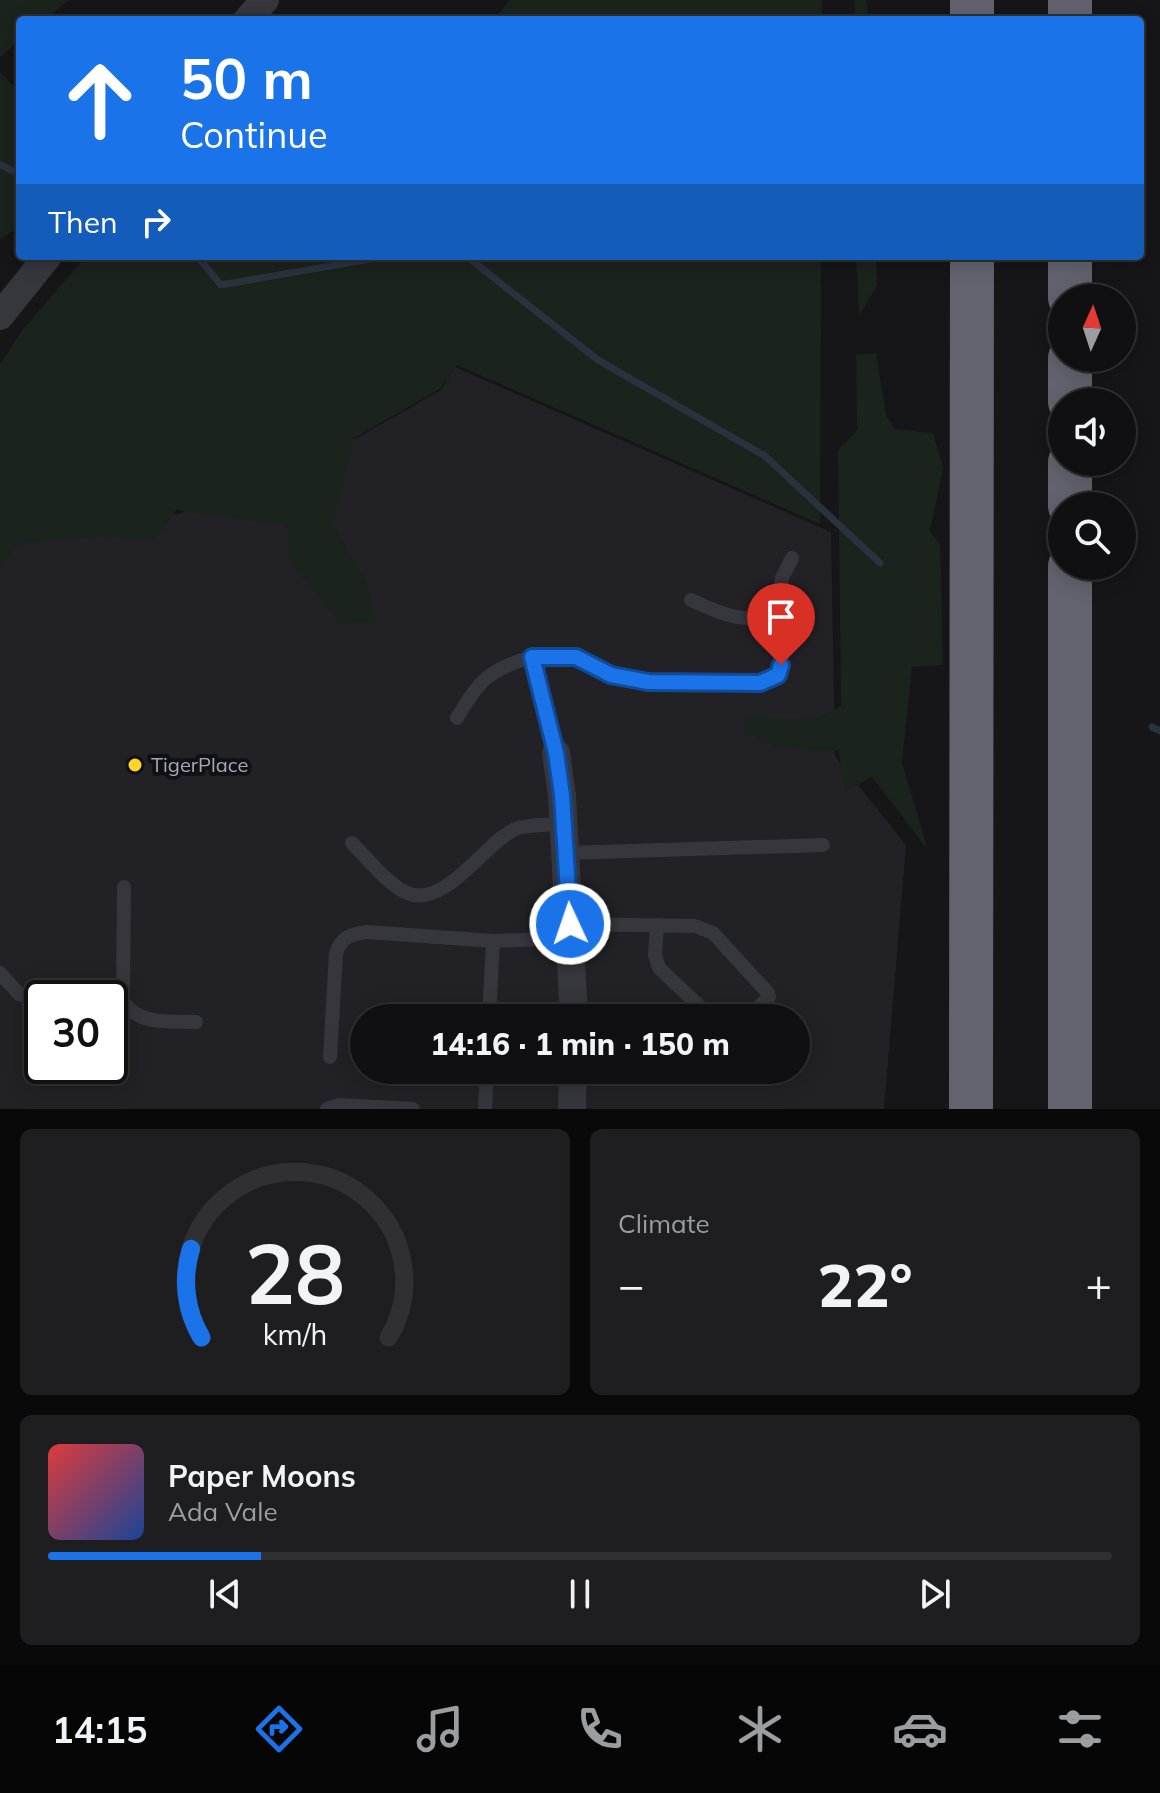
<!DOCTYPE html>
<meta charset="utf-8">
<style>
:root{--surface:#101012;--page:#1e1e20;--text:#f1f3f6;--muted:#9c9d9f;--line:#303032;--accent:#1a73e8}
body{margin:0;font-family:Mulish,sans-serif;background:var(--page);color:var(--text);height:100vh;display:flex;flex-direction:column;font-size:30px;white-space:nowrap}
*{box-sizing:border-box;margin:0}
p{font-size:26px;color:var(--muted)}
.icon{flex:none;width:44px;height:44px;fill:none;stroke:currentColor;stroke-width:2;stroke-linecap:round;stroke-linejoin:round}
.map{position:relative;height:1109px;overflow:hidden}
.sheet{display:flex;flex-direction:column;gap:20px;padding:20px;background:#09090a;flex:1}
.sheet>*{flex:none}
.banner{position:absolute;left:16px;top:16px;width:1128px;height:244px;border-radius:8px;box-shadow:0 4px 20px #0003,0 0 0 2px var(--line);background:#1a73e8;color:#fff;overflow:hidden}
.needle{width:52px;rotate:3deg}
.buttons{position:absolute;left:1048px;top:284px;display:grid;gap:16px}
.buttons a{display:grid;place-items:center;width:88px;height:88px;border-radius:50%;background:var(--surface);box-shadow:0 4px 20px #0003,0 0 0 2px var(--line);font-size:40px}
.speed{position:absolute;left:24px;top:980px;display:flex;gap:16px;font-size:40px;font-weight:700;text-align:center}
.speed>*{display:grid;place-content:center;width:104px;height:104px;border-radius:50%;background:var(--surface);box-shadow:0 4px 20px #0003,0 0 0 2px var(--line);line-height:1}
.speed .limit{border:4px solid #111;border-radius:12px;background:#fff;color:#111}
.pin{position:absolute;display:grid;place-items:center;width:68px;height:68px;color:#fff;margin:-82px -34px;border-radius:50% 50% 50% 0;rotate:-45deg;box-shadow:0 0 8px #0007}
.pin .icon{rotate:45deg}
.me{position:absolute;width:88px;margin:-44px;rotate:357deg;stroke-linejoin:round;filter:drop-shadow(0 0 6px #0008)}
.turn{display:flex;align-items:center;gap:28px;height:168px;padding:0 32px;font-size:36px}
.turn .icon{width:104px;height:104px;stroke-width:2.5}
.turn b{display:block;font-size:56px;line-height:68px}
.then{display:flex;align-items:center;height:76px;padding:0 32px;background:#0003;gap:16px;font-size:30px}
.big{font-size:60px;font-weight:800;line-height:1.1}
.sheet .widget{flex:1;display:flex;flex-direction:column;justify-content:center;gap:12px;min-width:0;padding:0 28px;border-radius:12px;background:var(--page)}
.sheet .dial{align-items:center;gap:0}
.dial svg{height:208px;overflow:visible;fill:none;stroke:var(--line);stroke-width:7;stroke-linecap:round;text-anchor:middle}
.dial text{fill:var(--text);stroke:none}
.song{display:flex;align-items:center;gap:24px}
.cover{width:96px;height:96px;border-radius:12px;background:linear-gradient(135deg,hsl(0 70% 55%),hsl(220 70% 35%))}
.played{height:8px;border-radius:4px;background:linear-gradient(90deg,var(--accent) 20%,var(--line) 20%)}
.keys{display:flex;justify-content:space-around;direction:ltr}
.heat{display:flex;justify-content:space-between;align-items:center;font-size:44px;direction:ltr}
.sheet .tiles{flex:1;display:grid;gap:20px;grid-template-columns:1fr 1fr}
.widget:last-child{grid-column:span 2}
.trip{position:absolute;left:350px;top:1004px;width:460px;height:80px;border-radius:40px;background:var(--surface);box-shadow:0 4px 20px #0003,0 0 0 2px var(--line);font-weight:800;line-height:80px;text-align:center}
.tab-bar{display:flex;height:128px;justify-content:space-around;align-items:center;background:#060607;color:var(--muted)}
.tab-bar .icon{width:56px;height:56px}
.tab-bar .selected{color:var(--accent)}
.tab-bar b{font-size:36px;color:var(--text)}
.map>svg:first-child{display:block}
.built{fill:#222125;fill-rule:evenodd}
.green{fill:#1b231d}
.lines{fill:none;stroke-linecap:round;stroke-linejoin:round}
.stream{stroke:#2a323d;stroke-width:7}
.lane{stroke:#36363d;stroke-width:14}
.street{stroke:#36363d;stroke-width:28}
.highway{stroke:#62636e;stroke-width:44}
.route-casing{stroke:#114b97;stroke-width:20}
.route{stroke:#1a73e8;stroke-width:14}
.poi-dot{fill:#ffd526;stroke:#111013;stroke-width:3}
.labels{text-anchor:middle;stroke-width:8;stroke-linejoin:round;paint-order:stroke}
.poi-label{font-size:20px;fill:#a6a9b9;stroke:#111013;text-anchor:start}
</style>
<div class="map">
<svg width="1160" height="1109" viewBox="0 0 1160 1109">
<rect width="100%" height="100%" fill="#161518"/>
<!-- built -->
<path class="built" d="M455,367L831,532L835,756L906,845L884,1109H0V522L179,514L355,439L441,390ZM42,998H110V1066H42ZM364,1018H796V1070H364Z"/>
<!-- green -->
<g class="green">
<polygon points="0,0 69,0 45,20 20,20 20,40 0,57"/>
<polygon points="510,0 822,0 822,20 493,20"/>
<polygon points="855,0 866,0 869,20 855,20"/>
<polygon points="0,72 20,93 20,227 0,239"/>
<polygon points="86,256 821,256 820,524 457,365 440,389 354,438 332,523 369,587 375,621 342,624 291,563 286,525 176,510 152,542 110,536 19,543 0,569 0,364 23,329"/>
<polygon points="856,256 876,256 877,285 859,316"/>
<polygon points="876,353 886,415 895,429 933,433 943,468 930,531 940,544 943,665 912,667 902,763 928,850 872,777 845,792 839,751 779,748 745,732 746,718 815,720 841,706 838,450 857,430 856,355"/>
</g>
<g class="lines">
<!-- stream -->
<g class="stream">
<polyline points="0,164 16,173"/>
<polyline points="197,256 221,285 388,256"/>
<polyline points="466,256 598,360 765,456 880,563"/>
<polyline points="1152,727 1160,731"/>
</g>
<!-- lane -->
<g class="lane">
<path d="M691,600C730,618 738,620 781,618"/>
<path d="M532,657H576L611,675L648,682L760,683C773,680 777,677 781,665V587L782,578L792,558"/>
<path d="M457,718C479,680 490,669 532,657L556,753"/>
<path d="M352,843C366,857 389,886 407,893C445,909 486,842 515,829C529,824 550,825 564,824"/>
<polyline points="566,853 823,845"/>
<polyline points="570,924 695,926 713,933 768,993 769,997 747,1018"/>
<polyline points="657,925 655,955 659,968 712,1018"/>
<polyline points="0,973 19,994 42,1001"/>
<polyline points="110,1001 123,1001 124,887"/>
<path d="M123,1001C139,1026 169,1021 196,1022"/>
<polyline points="489,1018 493,941 571,938"/>
<path d="M330,1057L336,953C342,937 350,934 367,932L493,941"/>
<polyline points="327,1109 339,1105 413,1109"/>
<polyline points="485,1109 487,1070"/>
</g>
<!-- street -->
<g class="street">
<polyline points="247,20 265,0"/>
<polyline points="0,316 48,256"/>
<polyline points="556,753 562,795 574,1018"/>
<polyline points="572,1109 573,1070"/>
</g>
<!-- highway -->
<g class="highway">
<polyline points="1070,0 1070,20"/>
<polyline points="972,20 972,0"/>
<polyline points="1070,256 1070,298"/>
<polyline points="1070,358 1070,402"/>
<polyline points="1070,462 1070,506"/>
<polyline points="1070,566 1070,1109"/>
<polyline points="971,1109 972,256"/>
</g>
</g>
<g class="lines">
<defs>
<polyline id="route" points="570,924 562,795 556,753 532,657 576,657 611,675 648,682 760,683 778,675 781,665"/>
</defs>
<!-- route casing -->
<use href="#route" class="route-casing"/>
<!-- route -->
<use href="#route" class="route"/>
</g>
<!-- markers -->
<circle class="poi-dot" cx="135" cy="765" r="8"/>
<g class="labels">
<!-- poi labels -->
<g class="poi-label">
<text x="151" y="772">TigerPlace</text>
</g>
</g>
</svg>
<div class="buttons">
<a><svg class="needle" viewBox="-14 -14 28 28"><path d="M0-13l5 13h-10z" fill="#e53935"/><path d="M0 13l5-13h-10z" fill="#9c9d9f"/></svg></a>
<a><svg class="icon" aria-label="sound" viewBox="0 0 24 24"><path d="M4 9h4l5-4v14l-5-4H4zM17 9q2 3 0 6"/></svg></a>
<a><svg class="icon" aria-label="search" viewBox="0 0 24 24"><circle cx="10" cy="10" r="6"/><path d="M15 15l6 6"/></svg></a>
</div>
<div class="speed"><div class="limit">30</div></div>
<div class="pin" style="left:781px;top:665px;background:#d93025"><svg class="icon" aria-label="arrive" viewBox="0 0 24 24"><path d="M6 21V4h12l-3 4 3 4H6"/></svg></div>
<svg class="me" style="left:570px;top:924px" viewBox="-20 -20 40 40"><circle r="17" fill="#1a73e8" stroke="#fff" stroke-width="3"/><path d="M0-11L8 9 0 5-8 9z" fill="#fff"/></svg>
<div class="trip">14:16 · 1 min · 150 m</div>
<div class="banner">
<div class="turn"><svg class="icon" aria-label="ahead" viewBox="0 0 24 24"><path d="M12 20V5M6 11l6-6 6 6"/></svg><div><b>50 m</b>Continue</div></div>
<div class="then">Then<svg class="icon" aria-label="right" viewBox="0 0 24 24"><path d="M7 20v-9h11M14 6l5 5-5 5"/></svg></div>
</div>
</div>
<section class="sheet">
<div class="tiles">
<div class="widget dial"><svg viewBox="0 0 100 80">
<path d="M14 69A42 42 0 1 1 86 69"/>
<path d="M14 69A42 42 0 0 1 10 35" stroke="#1a73e8"/>
<text x="50" y="56" font-size="32" font-weight="700">28</text>
<text x="50" y="72" font-size="11">km/h</text>
</svg></div>
<div class="widget"><p>Climate</p>
<div class="heat"><a>−</a><b class="big">22°</b><a>+</a></div>
</div>
<div class="widget">
<div class="song"><i class="cover"></i><div><b>Paper Moons</b><p>Ada Vale</p></div></div>
<div class="played"></div>
<div class="keys"><svg class="icon" aria-label="previous" viewBox="0 0 24 24"><path d="M18 5L8 12l10 7zM5 5v14"/></svg><svg class="icon" aria-label="pause" viewBox="0 0 24 24"><path d="M8 5v14M16 5v14"/></svg><svg class="icon" aria-label="next" viewBox="0 0 24 24"><path d="M6 5l10 7-10 7zM19 5v14"/></svg></div>
</div>
</div>
</section>
<nav class="tab-bar">
<b>14:15</b>
<svg class="icon selected" aria-label="directions" viewBox="0 0 24 24"><path d="M12 3l9 9-9 9-9-9zM9 14v-3h6M13 9l2 2-2 2"/></svg>
<svg class="icon" aria-label="music" viewBox="0 0 24 24"><path d="M9 18V5l10-2v13"/><circle cx="6" cy="18" r="3"/><circle cx="16" cy="16" r="3"/></svg>
<svg class="icon" aria-label="phone" viewBox="0 0 24 24"><path d="M5 4h4l2 5-3 2q2 4 5 5l2-3 5 2v4C11 20 4 13 5 4z"/></svg>
<svg class="icon" aria-label="climate" viewBox="0 0 24 24"><path d="M12 3v18M4 7l16 10M4 17L20 7"/></svg>
<svg class="icon" aria-label="car" viewBox="0 0 24 24"><path d="M5 17H2v-5l4-1 3-4h7l3 4 3 1v5h-3M9 17h6M6 11h13"/><circle cx="7" cy="17" r="2"/><circle cx="17" cy="17" r="2"/></svg>
<svg class="icon" aria-label="filters" viewBox="0 0 24 24"><path d="M4 7h16M4 17h16"/><circle cx="9" cy="7" r="2"/><circle cx="15" cy="17" r="2"/></svg>
</nav>
